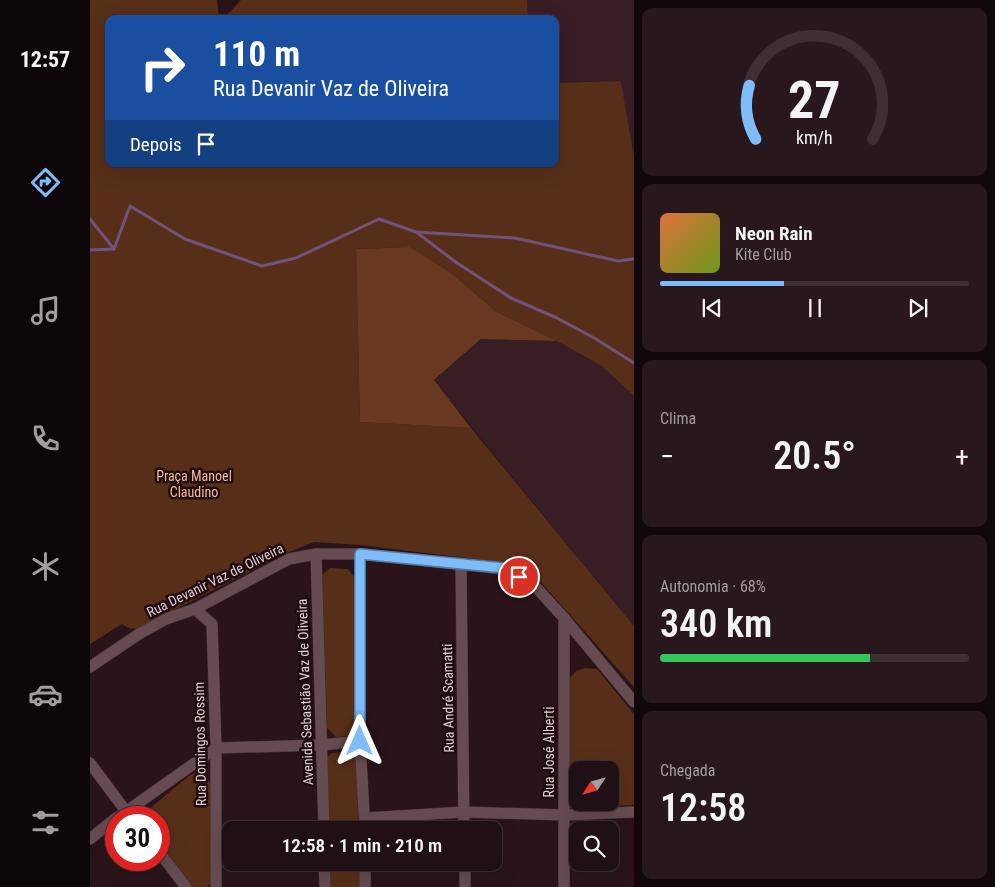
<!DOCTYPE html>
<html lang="pt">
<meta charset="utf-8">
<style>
:root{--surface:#200f14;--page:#28181d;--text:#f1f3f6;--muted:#a29ca0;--line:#3d2f34;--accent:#7fbdfa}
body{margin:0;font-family:"Roboto Condensed",sans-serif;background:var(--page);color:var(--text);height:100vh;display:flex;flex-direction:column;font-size:19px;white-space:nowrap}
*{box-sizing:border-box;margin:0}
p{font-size:16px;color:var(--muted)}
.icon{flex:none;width:28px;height:28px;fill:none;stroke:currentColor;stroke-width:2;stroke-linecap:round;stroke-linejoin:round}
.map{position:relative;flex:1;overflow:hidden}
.side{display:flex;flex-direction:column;gap:8px;padding:8px;background:#12080b;width:361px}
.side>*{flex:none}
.hud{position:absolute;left:15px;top:15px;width:454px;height:152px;border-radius:10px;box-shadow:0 5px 20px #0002,0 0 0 1px var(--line);background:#1a4fa0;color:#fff;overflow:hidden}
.needle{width:32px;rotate:234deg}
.buttons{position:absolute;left:479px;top:761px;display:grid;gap:10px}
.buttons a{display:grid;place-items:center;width:50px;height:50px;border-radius:10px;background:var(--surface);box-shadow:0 5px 20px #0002,0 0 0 1px var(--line);font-size:25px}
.speed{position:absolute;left:15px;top:806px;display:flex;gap:10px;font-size:25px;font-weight:700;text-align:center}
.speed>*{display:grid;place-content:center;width:65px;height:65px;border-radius:50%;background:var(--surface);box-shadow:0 5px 20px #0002,0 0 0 1px var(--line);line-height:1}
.speed .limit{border:8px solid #d22;background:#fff;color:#111}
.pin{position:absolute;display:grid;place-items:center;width:42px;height:42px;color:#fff;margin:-21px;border:2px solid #fff;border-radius:50%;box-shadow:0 1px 5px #0007}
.me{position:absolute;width:55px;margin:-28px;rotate:0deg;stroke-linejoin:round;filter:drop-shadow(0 0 4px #0008)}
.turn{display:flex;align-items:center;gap:18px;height:105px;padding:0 25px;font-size:22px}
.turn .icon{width:65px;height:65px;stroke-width:2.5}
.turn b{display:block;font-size:35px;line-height:42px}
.then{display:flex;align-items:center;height:48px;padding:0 25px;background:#0003;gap:10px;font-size:19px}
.big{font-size:38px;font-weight:600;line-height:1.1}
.side .card{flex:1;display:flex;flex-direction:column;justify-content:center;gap:8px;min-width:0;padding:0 18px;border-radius:10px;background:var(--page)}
.side .dial{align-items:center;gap:0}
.dial svg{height:130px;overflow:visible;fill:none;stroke:var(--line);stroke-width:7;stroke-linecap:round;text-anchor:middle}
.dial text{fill:var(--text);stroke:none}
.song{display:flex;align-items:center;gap:15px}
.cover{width:60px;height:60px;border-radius:8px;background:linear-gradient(135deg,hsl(20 70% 55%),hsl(80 70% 35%))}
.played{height:5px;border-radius:2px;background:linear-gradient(90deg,var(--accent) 40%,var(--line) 40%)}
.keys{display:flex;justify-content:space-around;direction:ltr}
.heat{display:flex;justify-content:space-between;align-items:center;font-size:28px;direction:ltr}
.charge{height:8px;border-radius:4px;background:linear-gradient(90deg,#34c759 68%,var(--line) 0)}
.trip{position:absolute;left:132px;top:821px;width:280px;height:50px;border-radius:10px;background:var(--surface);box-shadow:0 5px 20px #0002,0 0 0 1px var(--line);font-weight:600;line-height:50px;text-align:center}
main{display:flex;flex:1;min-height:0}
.tab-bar{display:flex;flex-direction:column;width:90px;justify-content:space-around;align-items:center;background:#0d0608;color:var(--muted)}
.tab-bar .icon{width:35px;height:35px}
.tab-bar .active{color:var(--accent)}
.tab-bar b{font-size:22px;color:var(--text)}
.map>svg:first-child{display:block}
.built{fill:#391d25}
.green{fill:#572f18;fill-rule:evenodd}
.forest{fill:#683920}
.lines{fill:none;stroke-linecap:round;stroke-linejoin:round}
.stream{stroke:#71527c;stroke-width:3}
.minor-casing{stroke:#3e2f32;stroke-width:12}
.minor{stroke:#664b52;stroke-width:11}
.route-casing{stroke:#537ba2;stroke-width:12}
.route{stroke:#7fbdfa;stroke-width:9}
.labels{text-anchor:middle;stroke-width:5;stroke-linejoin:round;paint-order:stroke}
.park-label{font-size:14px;fill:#f8ba99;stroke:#200b11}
.street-label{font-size:14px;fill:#dfced2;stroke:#200b11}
</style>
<main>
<nav class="tab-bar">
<b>12:57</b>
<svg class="icon active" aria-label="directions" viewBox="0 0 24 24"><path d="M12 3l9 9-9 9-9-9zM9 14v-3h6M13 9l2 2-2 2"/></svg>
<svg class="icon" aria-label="music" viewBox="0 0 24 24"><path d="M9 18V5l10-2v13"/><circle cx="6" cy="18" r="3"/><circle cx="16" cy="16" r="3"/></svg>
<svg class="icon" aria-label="phone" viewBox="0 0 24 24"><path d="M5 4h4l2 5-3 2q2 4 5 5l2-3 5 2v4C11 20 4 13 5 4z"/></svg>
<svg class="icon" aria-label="climate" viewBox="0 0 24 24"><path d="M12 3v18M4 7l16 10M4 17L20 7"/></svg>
<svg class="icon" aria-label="car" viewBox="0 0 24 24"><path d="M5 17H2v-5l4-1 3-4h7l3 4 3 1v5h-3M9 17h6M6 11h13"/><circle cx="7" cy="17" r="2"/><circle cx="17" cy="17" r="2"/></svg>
<svg class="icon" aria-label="filters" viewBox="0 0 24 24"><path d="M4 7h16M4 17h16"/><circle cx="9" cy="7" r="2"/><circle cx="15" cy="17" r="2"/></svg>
</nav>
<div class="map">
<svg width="544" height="887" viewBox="0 0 544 887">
<rect width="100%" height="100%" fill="#2a141a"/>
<!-- built -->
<g class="built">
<polygon points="437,0 544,0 544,158 531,81 465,83 465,19 435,19 438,17"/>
<polygon points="391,339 467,341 513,366 544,396 544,626 344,381"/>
</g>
<!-- green -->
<g class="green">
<polygon points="0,0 127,0 129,19 19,19 19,164 465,164 465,83 531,81 544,158 544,396 512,366 467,341 407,312 360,272 320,247 266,249 270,422 381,428 544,626 544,687 449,580 417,563 271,545 224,542 197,553 46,629 38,628 32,624 0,644"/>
<polygon points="151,0 437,0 438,17 435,19 147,19 138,14"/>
<polygon points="240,568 258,569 264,577 266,729 259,736 246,737 237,728 232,575"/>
<path d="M495,668L507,669L544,714V805L487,807L480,797L479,679L486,671ZM488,770H520V802H488Z"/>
<polygon points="262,751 267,759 268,830 238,830 237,757 242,753"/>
<polygon points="108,772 115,775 120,783 122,881 117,887 103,887 69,843 69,818 52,817 52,815 100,775"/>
<rect x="239" y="863" width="30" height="24"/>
</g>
<!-- forest -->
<polygon class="forest" points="320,247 360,272 407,312 467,341 391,339 344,380 381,428 270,422 266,249"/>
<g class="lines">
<!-- stream -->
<g class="stream">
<polyline points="0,219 24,249"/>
<polyline points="326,232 367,263 421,298 467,318 506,339 544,363"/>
<polyline points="0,250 24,249 40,206 95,239 172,266 206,258 289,219 326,232 425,238 528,261 544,259"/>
</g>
<defs>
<g id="minor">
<polyline points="226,554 234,830"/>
<polyline points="270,554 270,741 275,830"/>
<polyline points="371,565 374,830"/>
<polyline points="105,609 122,624 126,748 126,887"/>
<polyline points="474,618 474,887"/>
<polyline points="0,667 49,634 76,619 105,609 199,559 226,554 270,554 414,569 444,585 474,618 544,702"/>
<polyline points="0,763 41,818"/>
<polyline points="27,818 126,748 232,745 270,741"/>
<polyline points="275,818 374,812 474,815 544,812"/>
<polyline points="0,839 26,818"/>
<polyline points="69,852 96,887"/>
<polyline points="234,862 235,887"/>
<polyline points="375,862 375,887"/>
<polyline points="275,887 275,862"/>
</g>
</defs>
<!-- minor casing -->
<use href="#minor" class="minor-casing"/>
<!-- minor -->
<use href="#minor" class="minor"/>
</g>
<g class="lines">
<defs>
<polyline id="route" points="270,741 270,554 414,568 429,577"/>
</defs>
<!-- route casing -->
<use href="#route" class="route-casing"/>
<!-- route -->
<use href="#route" class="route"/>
</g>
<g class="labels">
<!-- park labels -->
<g class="park-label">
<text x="104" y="481">Praça Manoel<tspan x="104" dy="16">Claudino</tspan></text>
</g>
<!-- street labels -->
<g class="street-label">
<text transform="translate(125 580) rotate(-26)" y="5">Rua Devanir Vaz de Oliveira</text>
<text transform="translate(215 692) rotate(-92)" y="5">Avenida Sebastião Vaz de Oliveira</text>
<text transform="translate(358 698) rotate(-91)" y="5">Rua André Scamatti</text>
<text transform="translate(110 744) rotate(-91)" y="5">Rua Domingos Rossim</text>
<text transform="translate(459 752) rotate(-90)" y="5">Rua José Alberti</text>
</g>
</g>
</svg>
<div class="buttons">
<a><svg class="needle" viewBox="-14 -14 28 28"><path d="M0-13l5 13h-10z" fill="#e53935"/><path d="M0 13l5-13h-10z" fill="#a29ca0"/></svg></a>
<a><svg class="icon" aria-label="search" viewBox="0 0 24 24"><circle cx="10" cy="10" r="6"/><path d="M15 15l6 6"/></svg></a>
</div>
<div class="speed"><div class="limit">30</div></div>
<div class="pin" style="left:429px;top:577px;background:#d93025"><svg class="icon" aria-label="arrive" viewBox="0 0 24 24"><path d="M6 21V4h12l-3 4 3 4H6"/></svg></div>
<svg class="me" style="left:270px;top:741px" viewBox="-20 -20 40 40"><path d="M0-17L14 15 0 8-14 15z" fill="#7fbdfa" stroke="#fff" stroke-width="4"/></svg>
<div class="trip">12:58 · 1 min · 210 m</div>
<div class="hud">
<div class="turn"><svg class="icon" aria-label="right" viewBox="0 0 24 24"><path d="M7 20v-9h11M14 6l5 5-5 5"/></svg><div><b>110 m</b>Rua Devanir Vaz de Oliveira</div></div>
<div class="then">Depois<svg class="icon" aria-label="arrive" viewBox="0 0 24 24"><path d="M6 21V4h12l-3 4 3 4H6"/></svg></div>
</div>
</div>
<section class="side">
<div class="card dial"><svg viewBox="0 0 100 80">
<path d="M14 69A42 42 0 1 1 86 69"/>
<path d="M14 69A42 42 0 0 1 10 36" stroke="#7fbdfa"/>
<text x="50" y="56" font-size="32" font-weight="700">27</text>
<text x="50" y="72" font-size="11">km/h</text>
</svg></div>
<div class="card">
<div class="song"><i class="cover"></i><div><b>Neon Rain</b><p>Kite Club</p></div></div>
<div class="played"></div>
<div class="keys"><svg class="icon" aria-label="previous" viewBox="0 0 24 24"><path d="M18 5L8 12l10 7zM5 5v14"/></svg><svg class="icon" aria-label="pause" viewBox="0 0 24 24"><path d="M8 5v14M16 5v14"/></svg><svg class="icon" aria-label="next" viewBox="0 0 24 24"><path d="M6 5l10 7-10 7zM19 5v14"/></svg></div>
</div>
<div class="card"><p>Clima</p>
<div class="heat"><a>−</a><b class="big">20.5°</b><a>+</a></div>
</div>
<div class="card"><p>Autonomia · 68%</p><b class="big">340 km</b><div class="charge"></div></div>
<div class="card"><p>Chegada</p><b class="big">12:58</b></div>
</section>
</main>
